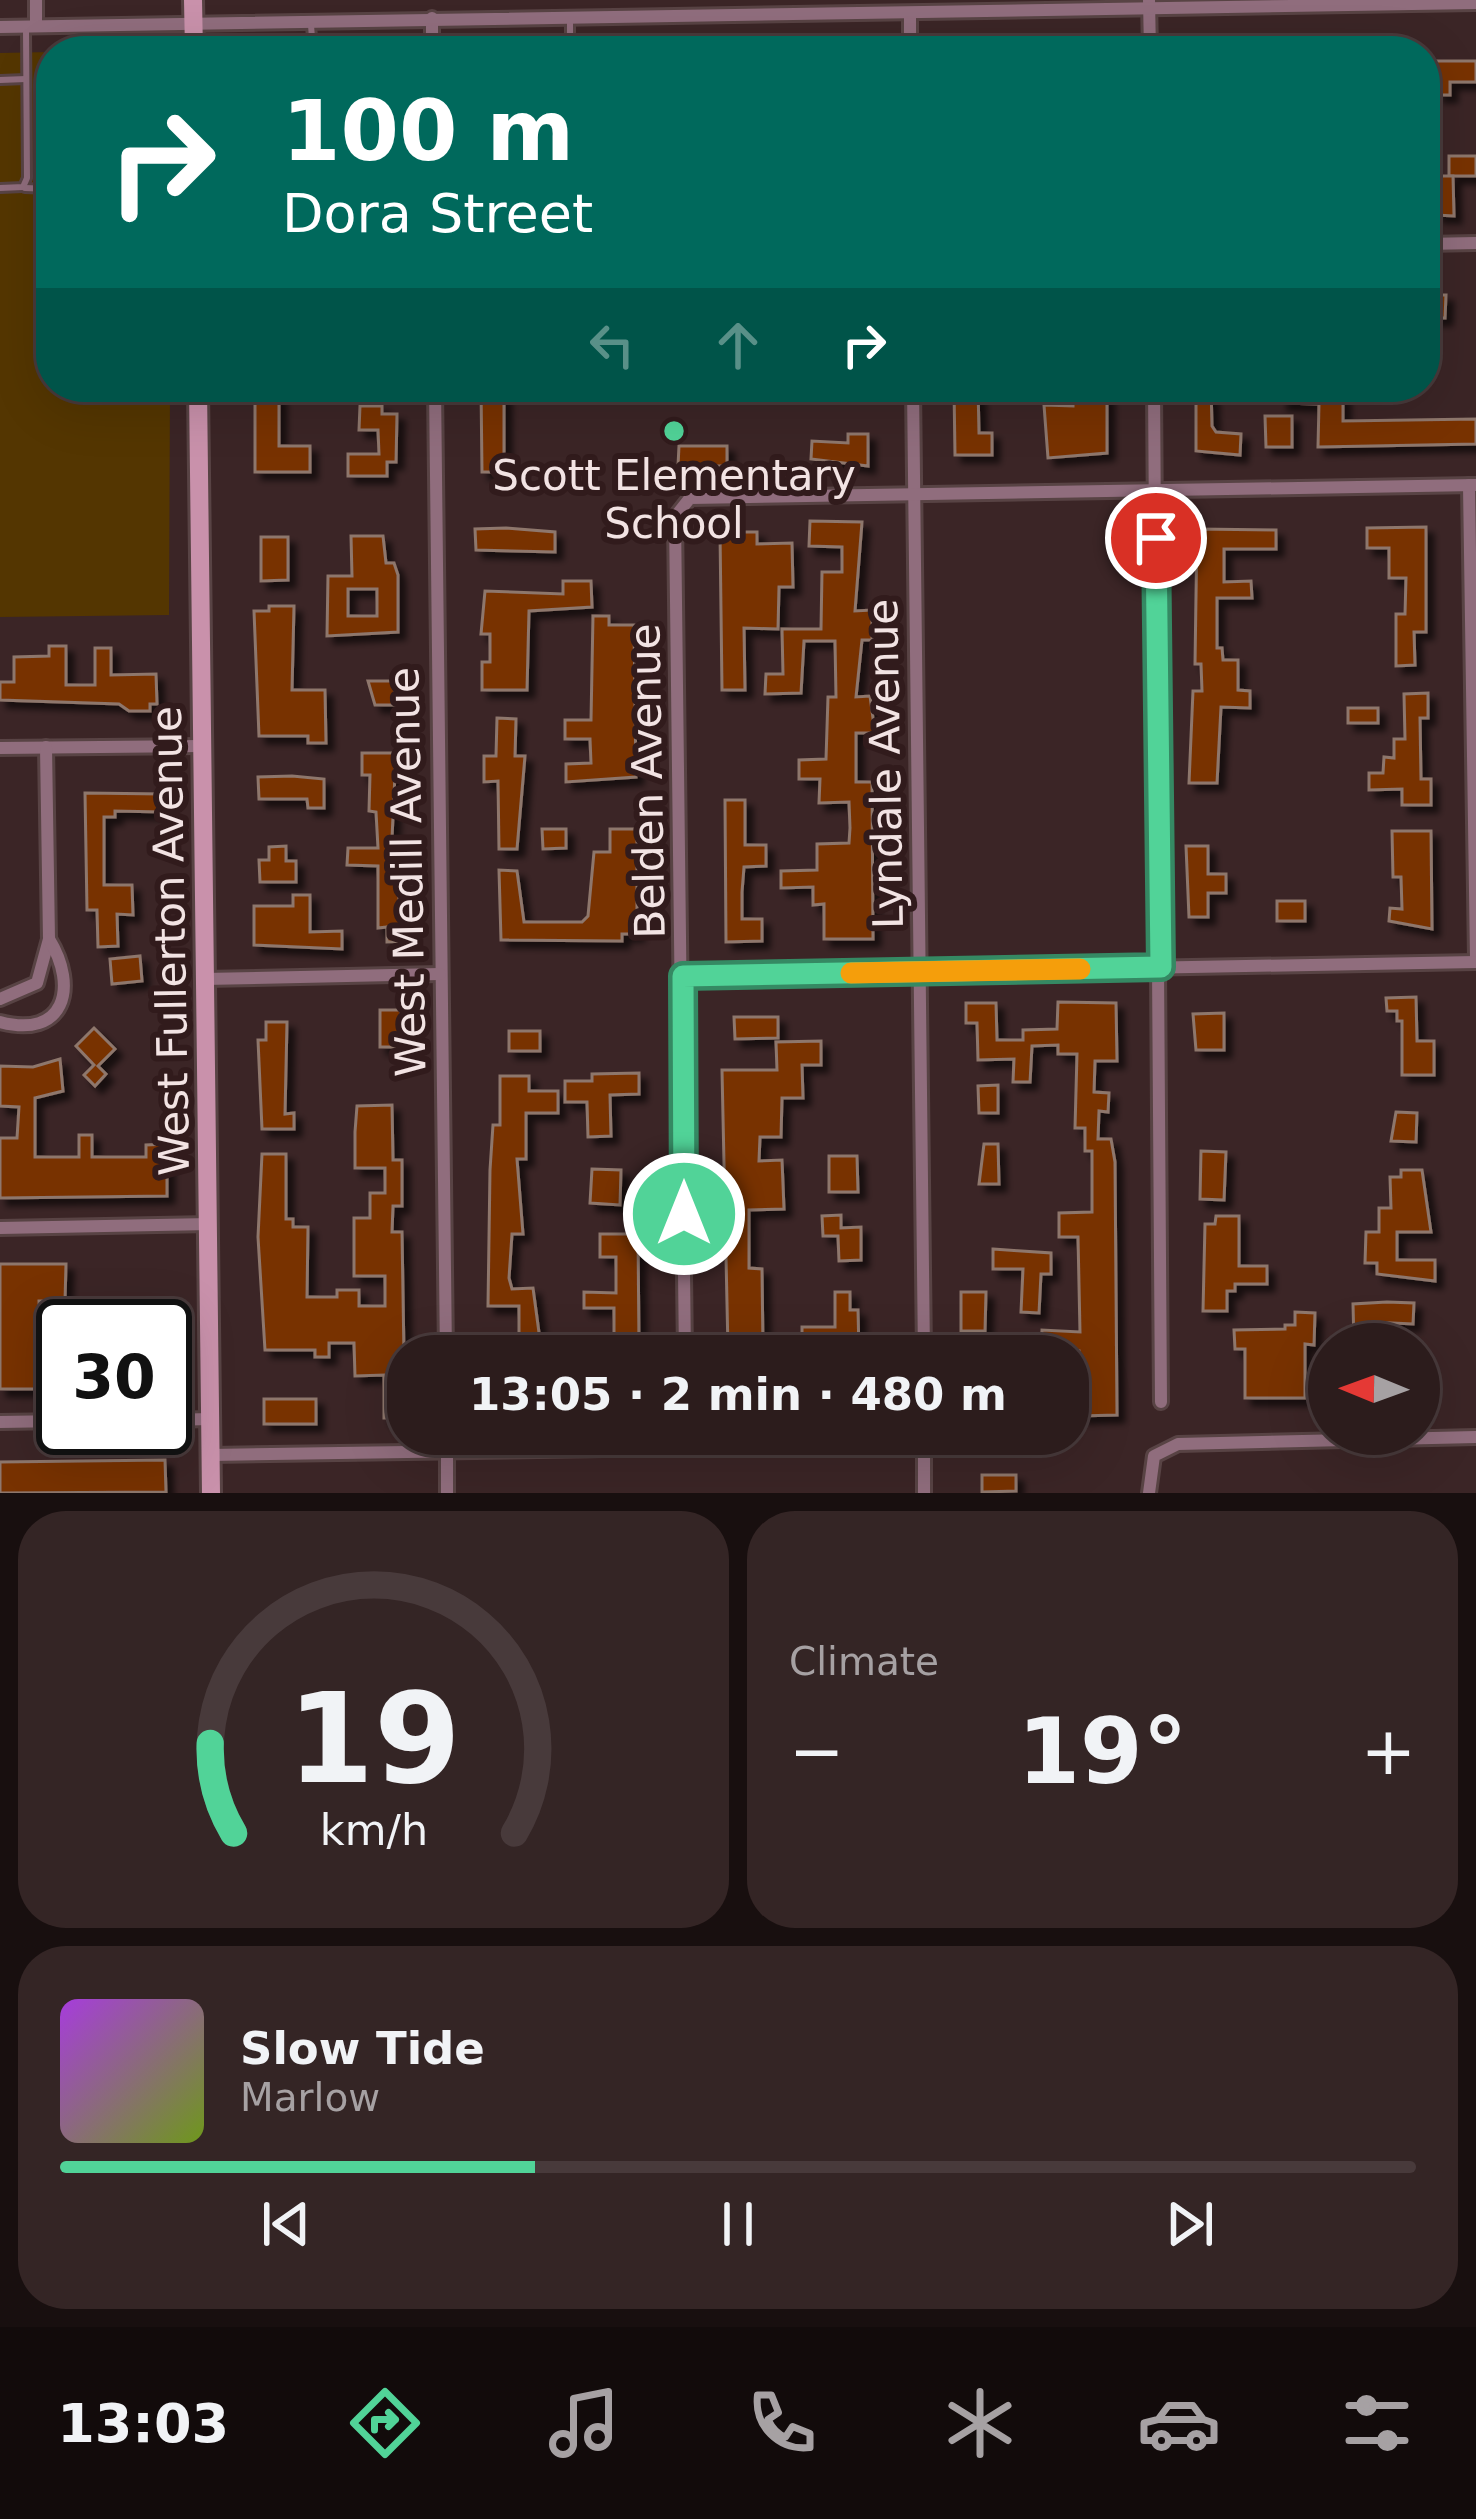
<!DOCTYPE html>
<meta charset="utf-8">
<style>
:root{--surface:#2c1c1c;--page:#342525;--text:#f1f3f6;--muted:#a6a1a3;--line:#483a3b;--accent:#51d398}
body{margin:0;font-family:"DejaVu Sans",sans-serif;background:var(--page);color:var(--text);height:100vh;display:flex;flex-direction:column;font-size:45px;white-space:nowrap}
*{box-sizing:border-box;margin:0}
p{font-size:39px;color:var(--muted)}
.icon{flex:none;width:66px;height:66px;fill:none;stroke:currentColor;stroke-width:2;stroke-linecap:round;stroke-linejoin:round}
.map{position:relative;height:1493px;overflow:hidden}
.drawer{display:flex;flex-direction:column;gap:18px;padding:18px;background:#180f0f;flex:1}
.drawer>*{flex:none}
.banner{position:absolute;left:36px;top:36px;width:1404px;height:366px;border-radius:48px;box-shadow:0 12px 48px #0002,0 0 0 3px var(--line);background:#00695c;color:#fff;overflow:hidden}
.needle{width:78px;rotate:271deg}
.tools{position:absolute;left:1308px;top:1323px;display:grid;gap:24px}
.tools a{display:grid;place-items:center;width:132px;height:132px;border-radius:50%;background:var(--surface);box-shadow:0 12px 48px #0002,0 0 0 3px var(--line);font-size:60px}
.speed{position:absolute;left:36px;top:1299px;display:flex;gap:24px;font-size:60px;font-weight:700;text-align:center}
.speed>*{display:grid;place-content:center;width:156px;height:156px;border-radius:50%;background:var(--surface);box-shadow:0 12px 48px #0002,0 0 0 3px var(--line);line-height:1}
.speed .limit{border:6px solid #111;border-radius:18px;background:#fff;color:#111}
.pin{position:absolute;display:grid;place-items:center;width:102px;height:102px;color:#fff;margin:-51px;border:6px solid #fff;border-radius:50%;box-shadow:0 3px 12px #0007}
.me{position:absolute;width:132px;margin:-66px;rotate:0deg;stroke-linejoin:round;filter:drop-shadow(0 0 9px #0008)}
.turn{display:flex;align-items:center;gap:42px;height:252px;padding:0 48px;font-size:54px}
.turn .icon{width:156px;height:156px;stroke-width:2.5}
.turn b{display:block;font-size:84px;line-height:102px}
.lanes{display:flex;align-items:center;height:114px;padding:0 48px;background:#0003;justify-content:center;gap:60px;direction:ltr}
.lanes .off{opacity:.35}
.big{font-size:90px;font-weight:700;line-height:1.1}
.drawer .tile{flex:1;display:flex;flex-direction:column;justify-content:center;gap:18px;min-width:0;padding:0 42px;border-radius:48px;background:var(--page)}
.drawer .dial{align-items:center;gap:0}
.dial svg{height:312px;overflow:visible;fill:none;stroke:var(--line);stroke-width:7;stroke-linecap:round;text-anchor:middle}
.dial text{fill:var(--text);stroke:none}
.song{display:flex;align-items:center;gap:36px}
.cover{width:144px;height:144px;border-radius:18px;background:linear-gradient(135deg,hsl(280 70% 55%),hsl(80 70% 35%))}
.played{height:12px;border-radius:6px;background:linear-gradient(90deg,var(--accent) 35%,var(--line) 35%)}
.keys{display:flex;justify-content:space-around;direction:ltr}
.heat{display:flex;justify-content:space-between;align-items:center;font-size:66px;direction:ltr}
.drawer .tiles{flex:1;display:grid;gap:18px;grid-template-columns:1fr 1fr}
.tile:last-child{grid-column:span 2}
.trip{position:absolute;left:387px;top:1335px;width:702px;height:120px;border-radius:48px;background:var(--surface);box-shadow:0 12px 48px #0002,0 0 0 3px var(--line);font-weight:700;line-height:120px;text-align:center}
.tab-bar{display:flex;height:192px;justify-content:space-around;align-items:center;background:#120b0b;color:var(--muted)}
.tab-bar .icon{width:84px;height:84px}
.tab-bar .selected{color:var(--accent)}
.tab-bar b{font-size:54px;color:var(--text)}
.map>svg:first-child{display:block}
.green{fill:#543601}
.building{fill:#783103;stroke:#8e776c;stroke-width:3;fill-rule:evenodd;filter:url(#shadow)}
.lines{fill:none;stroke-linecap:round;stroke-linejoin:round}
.lane-casing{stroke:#584344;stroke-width:12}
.street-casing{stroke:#584344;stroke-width:18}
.secondary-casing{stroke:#584344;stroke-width:24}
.lane{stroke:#906d7d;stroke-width:6}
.street{stroke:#906d7d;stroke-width:12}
.secondary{stroke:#c991ab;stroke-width:18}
.route-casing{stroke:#358963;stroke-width:30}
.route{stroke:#51d398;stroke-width:21}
.slow{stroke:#f59e0b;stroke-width:21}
.poi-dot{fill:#51d398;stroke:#311b1c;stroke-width:4.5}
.labels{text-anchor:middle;stroke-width:12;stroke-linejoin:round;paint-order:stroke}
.poi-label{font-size:42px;fill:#f2e3e3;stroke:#311b1c}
.street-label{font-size:42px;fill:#f2e3e3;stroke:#311b1c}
</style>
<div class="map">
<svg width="1476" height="1493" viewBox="0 0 1476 1493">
<defs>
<filter id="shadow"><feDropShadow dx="7" dy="7" stdDeviation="3" flood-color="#0009"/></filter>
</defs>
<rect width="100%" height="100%" fill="#3b2526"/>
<!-- green -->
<polygon class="green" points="51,52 51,387 170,387 169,615 0,617 0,53"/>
<!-- building -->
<g class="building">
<polygon points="1427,61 1476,61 1476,82 1450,82 1450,95 1437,95 1437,82 1426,82"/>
<rect x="1449" y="156" width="27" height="20"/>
<polygon points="1436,176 1453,176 1454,216 1436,215"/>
<polygon points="1425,295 1446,295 1445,318 1425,318"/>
<polygon points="255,387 279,387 279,446 310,446 310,472 255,472"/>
<polygon points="481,387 502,387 504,394 504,472 482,472"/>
<polygon points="978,387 979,433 992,433 992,455 955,455 954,388"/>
<polygon points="1196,387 1211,387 1212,426 1216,432 1241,434 1240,455 1196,451"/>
<polygon points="1281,387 1343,387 1343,421 1476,419 1476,444 1318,447 1319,404 1281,403"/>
<polygon points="1073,390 1107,390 1107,453 1048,458 1044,405 1073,406"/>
<polygon points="360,406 382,406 382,414 397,414 396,462 387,462 387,476 348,476 348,454 379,454 378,430 359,430"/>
<polygon points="1265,416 1292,416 1292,447 1266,447"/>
<polygon points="848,434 868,434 868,466 811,459 812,441 848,443"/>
<polygon points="679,446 727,446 727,466 678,466"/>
<polygon points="810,521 862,522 855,611 872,610 872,640 862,640 856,697 870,696 875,733 856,733 856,782 872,782 873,939 824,939 824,904 813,905 813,887 781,888 781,871 817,870 817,844 849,843 850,828 849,802 819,803 820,779 799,779 799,760 826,759 828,697 836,697 835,641 804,641 801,693 765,694 766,674 783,674 782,629 821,629 822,572 842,572 842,547 809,546"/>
<polygon points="1426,527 1426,632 1414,632 1415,665 1396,666 1396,614 1405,614 1406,578 1389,578 1389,548 1367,548 1367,528"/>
<polygon points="506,528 555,532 555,552 476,550 475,529"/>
<polygon points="1197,529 1276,530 1276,549 1224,549 1224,582 1251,581 1252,598 1217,598 1217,648 1222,648 1223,660 1238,660 1238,690 1250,691 1250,708 1221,707 1217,783 1189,783 1193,691 1202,691 1201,664 1195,664"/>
<polygon points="720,532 757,532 757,544 792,543 793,587 779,587 778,629 744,628 745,690 722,690"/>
<path d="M351,536H383L386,563H394L398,575V632L327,636L328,576H352ZM348,589H377V616H348Z"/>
<polygon points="261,537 288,537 288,580 261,581"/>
<polygon points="563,581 591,581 592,607 529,611 527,690 482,690 482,662 490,662 490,634 481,634 485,591 563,594"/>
<polygon points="269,606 294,606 292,690 325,690 326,743 308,743 308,736 259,736 254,611 269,611"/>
<polygon points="593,616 609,616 609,625 634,625 636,777 566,782 566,764 591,763 590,739 565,739 565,720 591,720"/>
<polygon points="49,646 66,646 66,685 95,685 95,648 111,648 111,675 156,674 157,704 150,704 150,711 129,711 119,704 0,700 0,682 14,682 14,657 49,656"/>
<polygon points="368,681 395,681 395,705 375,705"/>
<polygon points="1428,693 1428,718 1420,718 1421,779 1431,779 1431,805 1402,805 1402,789 1369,790 1369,773 1383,773 1384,757 1394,758 1394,739 1405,739 1404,694"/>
<rect x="1348" y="708" width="30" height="15"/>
<polygon points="497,718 516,719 515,756 525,756 517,849 499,849 498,781 484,782 484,756 496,756"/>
<polygon points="362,753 396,753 391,859 399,859 399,904 408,904 408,941 387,942 387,927 378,928 378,866 347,865 348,848 378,848 376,812 369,811 370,775 362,775"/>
<polygon points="292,776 324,779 324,808 308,808 307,799 259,799 258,777"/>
<polygon points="85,793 163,794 162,812 115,811 115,817 104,817 104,885 132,885 133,915 117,914 118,946 98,947 97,910 87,910"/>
<polygon points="725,800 745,800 745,845 766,845 766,866 744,867 742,892 742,919 762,919 762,941 726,942"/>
<polygon points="542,829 566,829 566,848 543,849"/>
<polygon points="610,829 637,829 637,934 622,934 622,941 501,940 499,870 517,871 524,922 582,922 588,916 594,852 610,852"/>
<polygon points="1392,831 1431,831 1432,929 1389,921 1390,908 1402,909 1401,877 1393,877"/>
<polygon points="286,846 286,861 296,861 296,882 260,882 259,860 269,860 269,847"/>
<polygon points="1186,846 1208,846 1208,874 1226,874 1226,893 1208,893 1208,917 1189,917"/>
<polygon points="293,895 310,895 310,932 342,931 342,949 254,945 254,906 293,906"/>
<rect x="1277" y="901" width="28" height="20"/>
<polygon points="140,956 142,981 112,984 110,959"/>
<polygon points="1416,997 1417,1041 1434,1041 1434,1075 1402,1075 1402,1021 1397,1021 1397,1011 1387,1011 1386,998"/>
<polygon points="1058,1002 1116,1003 1117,1061 1095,1061 1094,1092 1109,1093 1108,1112 1099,1111 1098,1139 1111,1139 1115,1162 1117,1415 1079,1416 1079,1351 1041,1348 1042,1330 1080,1332 1078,1237 1059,1237 1059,1213 1092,1212 1092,1151 1085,1151 1085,1128 1075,1128 1077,1054 1058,1054 1058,1045 1032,1046 1030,1082 1013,1082 1014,1059 978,1060 977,1023 966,1023 966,1003 996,1003 997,1040 1023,1040 1023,1030 1057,1029"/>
<rect x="380" y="1010" width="21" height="37"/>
<polygon points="1224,1013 1224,1050 1196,1050 1193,1014"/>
<polygon points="734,1017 778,1017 778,1038 735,1039"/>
<polygon points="266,1022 287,1022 285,1114 294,1113 294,1129 262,1129 258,1040 266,1040"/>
<polygon points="94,1028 115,1049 98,1066 106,1074 95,1086 84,1075 94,1065 76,1046"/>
<rect x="509" y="1031" width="31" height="20"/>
<polygon points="821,1041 821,1065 802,1065 803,1098 782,1098 781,1137 760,1137 759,1161 782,1160 784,1209 749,1210 749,1268 762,1269 763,1349 728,1350 722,1070 777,1070 776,1042"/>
<polygon points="60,1059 63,1091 35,1098 35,1157 79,1157 79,1135 92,1135 92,1157 146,1157 146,1145 167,1144 167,1196 0,1198 0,1138 17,1138 19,1107 0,1106 0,1066 33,1067"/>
<polygon points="639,1073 639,1094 610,1095 611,1136 588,1137 587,1102 565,1102 565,1081 592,1081 592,1074"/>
<polygon points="500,1076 529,1076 529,1091 558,1091 558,1113 526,1113 526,1159 517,1159 523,1234 512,1234 509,1278 512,1289 533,1288 540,1340 558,1340 558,1356 519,1356 519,1306 488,1306 490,1170 493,1125 500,1125"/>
<polygon points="998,1085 998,1113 979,1113 978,1086"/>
<polygon points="392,1105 393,1160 402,1160 402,1206 393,1206 392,1232 402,1232 405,1418 384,1418 384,1375 355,1376 354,1343 329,1343 329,1357 315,1357 315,1350 265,1350 258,1237 262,1154 286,1154 286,1219 293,1219 293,1227 308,1227 307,1297 337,1297 337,1290 359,1290 359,1306 385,1306 385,1276 354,1276 354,1218 370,1218 370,1193 385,1193 385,1168 355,1168 355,1132 357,1106"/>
<polygon points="1396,1112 1417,1113 1416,1142 1391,1141"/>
<polygon points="984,1144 998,1144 999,1184 979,1184"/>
<polygon points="1201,1151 1226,1152 1224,1200 1200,1199"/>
<polygon points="829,1156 857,1156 858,1192 829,1192"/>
<polygon points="592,1169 621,1170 620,1205 590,1203"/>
<polygon points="1401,1170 1422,1170 1431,1232 1397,1232 1397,1260 1435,1260 1435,1281 1377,1274 1377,1263 1365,1263 1366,1232 1379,1232 1379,1208 1391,1208 1390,1177 1401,1177"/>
<polygon points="841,1215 841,1228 861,1227 861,1260 839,1261 838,1236 823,1236 822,1216"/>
<polygon points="1216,1216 1239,1216 1239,1266 1267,1266 1267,1284 1235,1284 1235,1291 1227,1291 1227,1311 1203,1311 1205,1224 1215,1224"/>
<polygon points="600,1234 638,1234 639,1345 614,1345 614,1308 584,1308 584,1292 616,1293 616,1257 600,1257"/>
<polygon points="993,1249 1051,1253 1051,1274 1041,1274 1039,1313 1021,1312 1023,1269 993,1269"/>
<polygon points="0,1264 66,1264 65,1301 39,1301 40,1330 63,1330 63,1389 0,1389"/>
<polygon points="835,1292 850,1292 850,1310 858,1310 859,1352 802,1347 802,1327 835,1327"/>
<polygon points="961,1292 986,1292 985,1331 961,1331"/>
<polygon points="1387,1302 1414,1303 1413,1324 1373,1322 1373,1344 1354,1344 1353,1304"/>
<polygon points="1295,1312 1315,1313 1314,1345 1305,1344 1305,1398 1245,1398 1245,1349 1235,1349 1234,1330 1285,1329 1285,1325 1295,1325"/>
<rect x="264" y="1399" width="52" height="25"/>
<polygon points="165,1460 166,1492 0,1493 0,1462"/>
<polygon points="982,1475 1016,1475 1016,1491 982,1492"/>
</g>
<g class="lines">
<defs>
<g id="lane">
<polyline points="570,20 570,51"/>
<polyline points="311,25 313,51"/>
<polyline points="0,80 26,79"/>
<polyline points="0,188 23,187 27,178 26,29"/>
<polyline points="25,188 51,189"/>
</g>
<g id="street">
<polyline points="36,0 36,26"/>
<polyline points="1149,0 1150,51"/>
<polyline points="910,14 910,51"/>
<polyline points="432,18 432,51"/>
<polyline points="0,27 1476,3"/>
<polyline points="1425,244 1476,243"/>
<polyline points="435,387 446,1356"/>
<polyline points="913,387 924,1356"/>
<polyline points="1154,387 1161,1402"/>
<polyline points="1469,485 1476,958"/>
<polyline points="0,748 202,746"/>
<polyline points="684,976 1476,962"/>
<polyline points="204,979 440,974"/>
<polyline points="0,999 37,983 49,939 46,747"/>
<path d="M0,1022C64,1039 79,988 49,939"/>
<polyline points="0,1228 210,1224"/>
<polyline points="685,1356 675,517 690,498 1476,485"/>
<polyline points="165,1420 211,1419"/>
<polyline points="0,1422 63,1421"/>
<polyline points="447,1434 447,1493"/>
<polyline points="924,1434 924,1493"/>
<polyline points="211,1455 925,1444"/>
<polyline points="1149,1493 1154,1456 1178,1444 1476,1437"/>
</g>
<g id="secondary">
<polyline points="193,0 194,51"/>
<polyline points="198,387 211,1493"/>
</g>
</defs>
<!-- lane casing -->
<use href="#lane" class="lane-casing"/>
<!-- street casing -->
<use href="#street" class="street-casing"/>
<!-- secondary casing -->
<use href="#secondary" class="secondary-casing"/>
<!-- lane -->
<use href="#lane" class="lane"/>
<!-- street -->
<use href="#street" class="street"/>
<!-- secondary -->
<use href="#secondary" class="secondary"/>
</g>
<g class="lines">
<defs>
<polyline id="route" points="684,1214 683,976 1161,967 1156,538"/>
</defs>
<!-- route casing -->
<use href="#route" class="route-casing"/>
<!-- route -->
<use href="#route" class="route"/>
<!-- slow -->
<polyline class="slow" points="851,973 1080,969"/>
</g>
<!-- markers -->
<circle class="poi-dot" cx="674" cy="431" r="12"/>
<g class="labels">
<!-- poi labels -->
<g class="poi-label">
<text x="674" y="490">Scott Elementary<tspan x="674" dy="48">School</tspan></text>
</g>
<!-- street labels -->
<g class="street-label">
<text transform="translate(885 764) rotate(-91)" y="15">Lyndale Avenue</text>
<text transform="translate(647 781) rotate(-91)" y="15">Belden Avenue</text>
<text transform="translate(407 872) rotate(-91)" y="15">West Medill Avenue</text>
<text transform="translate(170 941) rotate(-91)" y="15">West Fullerton Avenue</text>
</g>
</g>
</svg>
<div class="tools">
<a><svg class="needle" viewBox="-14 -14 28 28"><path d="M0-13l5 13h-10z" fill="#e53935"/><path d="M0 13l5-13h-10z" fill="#a6a1a3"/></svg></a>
</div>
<div class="speed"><div class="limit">30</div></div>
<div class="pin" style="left:1156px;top:538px;background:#d93025"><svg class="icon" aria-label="arrive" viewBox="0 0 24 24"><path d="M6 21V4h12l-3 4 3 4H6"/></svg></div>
<svg class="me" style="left:684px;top:1214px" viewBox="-20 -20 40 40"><circle r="17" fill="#51d398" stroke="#fff" stroke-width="3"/><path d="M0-11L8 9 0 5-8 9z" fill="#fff"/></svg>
<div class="trip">13:05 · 2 min · 480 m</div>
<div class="banner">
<div class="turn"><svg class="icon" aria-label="right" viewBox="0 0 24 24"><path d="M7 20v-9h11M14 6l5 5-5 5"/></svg><div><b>100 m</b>Dora Street</div></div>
<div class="lanes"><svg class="icon off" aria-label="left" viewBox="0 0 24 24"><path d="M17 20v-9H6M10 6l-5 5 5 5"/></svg><svg class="icon off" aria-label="ahead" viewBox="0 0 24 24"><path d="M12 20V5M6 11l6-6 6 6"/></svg><svg class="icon" aria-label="right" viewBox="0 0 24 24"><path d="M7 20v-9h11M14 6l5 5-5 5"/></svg></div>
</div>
</div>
<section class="drawer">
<div class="tiles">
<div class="tile dial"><svg viewBox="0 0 100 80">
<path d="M14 69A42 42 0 1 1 86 69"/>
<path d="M14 69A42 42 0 0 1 8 46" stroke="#51d398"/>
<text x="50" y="56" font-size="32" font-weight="700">19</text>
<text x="50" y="72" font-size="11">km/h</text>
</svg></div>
<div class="tile"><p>Climate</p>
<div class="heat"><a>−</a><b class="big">19°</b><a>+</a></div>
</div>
<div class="tile">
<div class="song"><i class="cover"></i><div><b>Slow Tide</b><p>Marlow</p></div></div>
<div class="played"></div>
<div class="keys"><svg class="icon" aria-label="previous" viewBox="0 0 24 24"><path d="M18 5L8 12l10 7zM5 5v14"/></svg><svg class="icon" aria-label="pause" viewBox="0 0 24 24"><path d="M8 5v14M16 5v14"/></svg><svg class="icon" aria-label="next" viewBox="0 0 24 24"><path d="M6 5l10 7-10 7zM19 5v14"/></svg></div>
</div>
</div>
</section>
<nav class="tab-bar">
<b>13:03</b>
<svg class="icon selected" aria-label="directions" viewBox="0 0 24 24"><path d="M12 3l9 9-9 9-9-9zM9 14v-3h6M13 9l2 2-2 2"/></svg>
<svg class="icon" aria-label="music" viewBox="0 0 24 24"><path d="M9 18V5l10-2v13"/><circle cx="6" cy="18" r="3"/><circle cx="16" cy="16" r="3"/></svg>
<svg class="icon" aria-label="phone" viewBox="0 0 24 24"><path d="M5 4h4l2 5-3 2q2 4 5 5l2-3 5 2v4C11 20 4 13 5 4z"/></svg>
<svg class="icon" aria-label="climate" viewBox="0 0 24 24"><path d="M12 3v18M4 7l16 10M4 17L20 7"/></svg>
<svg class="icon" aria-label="car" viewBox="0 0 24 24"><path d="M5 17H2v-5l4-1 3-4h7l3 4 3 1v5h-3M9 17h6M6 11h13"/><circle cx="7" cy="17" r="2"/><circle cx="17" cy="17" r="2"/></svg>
<svg class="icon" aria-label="filters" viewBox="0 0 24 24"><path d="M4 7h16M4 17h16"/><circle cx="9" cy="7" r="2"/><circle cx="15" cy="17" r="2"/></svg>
</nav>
